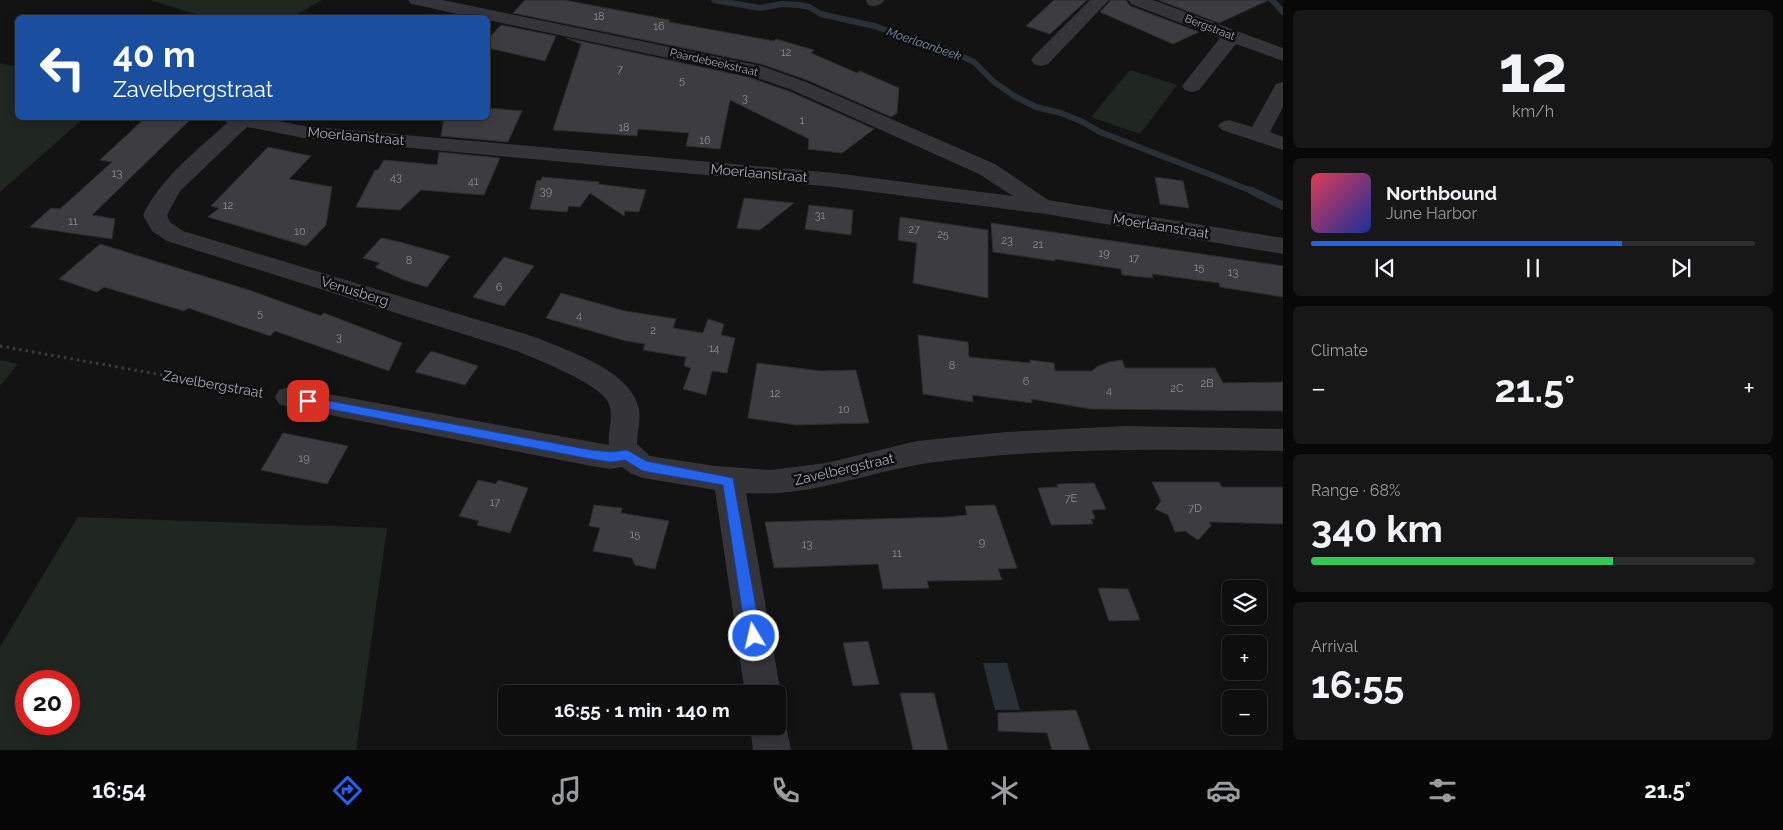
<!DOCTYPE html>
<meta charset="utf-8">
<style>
:root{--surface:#0e0e0f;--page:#171718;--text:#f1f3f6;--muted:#9b9c9e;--line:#2e2e2f;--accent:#2563eb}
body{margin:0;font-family:Raleway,sans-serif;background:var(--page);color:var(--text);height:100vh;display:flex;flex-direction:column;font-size:19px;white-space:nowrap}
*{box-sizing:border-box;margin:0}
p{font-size:16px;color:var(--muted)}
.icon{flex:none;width:28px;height:28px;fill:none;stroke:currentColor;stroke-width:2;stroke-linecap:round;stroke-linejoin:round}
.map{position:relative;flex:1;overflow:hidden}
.side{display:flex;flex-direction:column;gap:10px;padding:10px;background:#080808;width:500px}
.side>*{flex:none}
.banner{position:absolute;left:15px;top:15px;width:475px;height:105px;border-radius:8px;box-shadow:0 2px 12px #0003,0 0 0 1px var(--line);background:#1a4fa0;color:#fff;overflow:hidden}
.controls{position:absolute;left:1222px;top:580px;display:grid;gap:10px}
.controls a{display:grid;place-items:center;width:45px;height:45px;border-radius:8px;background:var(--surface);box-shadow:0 2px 12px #0003,0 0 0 1px var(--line);font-size:25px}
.speed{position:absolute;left:15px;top:670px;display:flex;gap:10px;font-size:25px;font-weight:700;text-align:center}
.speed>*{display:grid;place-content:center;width:65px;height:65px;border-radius:50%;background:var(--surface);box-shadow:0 2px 12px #0003,0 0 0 1px var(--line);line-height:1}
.speed .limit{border:8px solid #d22;background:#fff;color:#111}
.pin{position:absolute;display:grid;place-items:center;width:42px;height:42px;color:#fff;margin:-21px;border-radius:10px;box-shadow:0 2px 8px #0006}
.me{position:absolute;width:55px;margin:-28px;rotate:351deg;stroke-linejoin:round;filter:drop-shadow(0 0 4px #0008)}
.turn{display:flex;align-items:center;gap:18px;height:105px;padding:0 15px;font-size:22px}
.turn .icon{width:65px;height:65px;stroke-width:2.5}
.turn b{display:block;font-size:35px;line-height:42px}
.big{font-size:38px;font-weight:700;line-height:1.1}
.side .tile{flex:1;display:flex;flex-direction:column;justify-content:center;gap:8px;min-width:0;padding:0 18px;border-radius:8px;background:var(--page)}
.side .dial{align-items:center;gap:0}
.dial b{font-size:65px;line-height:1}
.song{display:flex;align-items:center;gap:15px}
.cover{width:60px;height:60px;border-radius:8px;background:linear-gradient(135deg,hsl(350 70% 55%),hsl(230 70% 35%))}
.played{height:5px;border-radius:2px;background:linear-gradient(90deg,var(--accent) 70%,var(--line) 70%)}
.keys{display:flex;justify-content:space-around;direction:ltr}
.heat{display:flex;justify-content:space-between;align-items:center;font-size:28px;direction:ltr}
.charge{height:8px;border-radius:4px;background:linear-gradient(90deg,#34c759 68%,var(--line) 0)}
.trip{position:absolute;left:498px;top:685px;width:288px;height:50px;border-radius:8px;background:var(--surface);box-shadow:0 2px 12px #0003,0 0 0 1px var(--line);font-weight:700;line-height:50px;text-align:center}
.dock{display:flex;height:80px;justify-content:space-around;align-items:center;background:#060606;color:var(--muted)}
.dock .icon{width:35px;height:35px}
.dock .selected{color:var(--accent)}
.dock b{font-size:22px;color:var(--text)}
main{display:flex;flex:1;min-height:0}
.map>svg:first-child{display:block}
.green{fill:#1f2720;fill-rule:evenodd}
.water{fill:#2a3037}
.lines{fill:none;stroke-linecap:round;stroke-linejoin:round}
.stream-far1{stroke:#2a3037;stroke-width:6}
.stream{stroke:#2a3037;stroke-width:8}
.building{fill:#3d3d41;stroke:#2d2d30}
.path{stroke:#3a3b40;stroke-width:3;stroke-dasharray:2.5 4;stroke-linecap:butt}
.minor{fill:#343439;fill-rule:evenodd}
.route{fill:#2563eb;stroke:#184099}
.labels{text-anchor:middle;stroke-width:5;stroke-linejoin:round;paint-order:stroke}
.number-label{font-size:11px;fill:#8b8d97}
.far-street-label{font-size:11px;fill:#a5a8b4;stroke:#0e0e0f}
.far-water-label{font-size:12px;font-style:italic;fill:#7d93ae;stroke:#0e0e0f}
.street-label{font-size:14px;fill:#a5a8b4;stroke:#0e0e0f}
</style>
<main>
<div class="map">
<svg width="1283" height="750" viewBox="0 0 1283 750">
<rect width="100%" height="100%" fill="#131314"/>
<!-- green -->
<g class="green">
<polygon points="150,0 322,0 292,17 208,18"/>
<polygon points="0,63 17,67 18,118 84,118 0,192"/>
<polygon points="1130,70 1177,85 1140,134 1091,117"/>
<polygon points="0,360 18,364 0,386"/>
<path d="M78,517L387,528L356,750H0V647ZM69,681V724H26V681Z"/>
</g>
<!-- water -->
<polygon class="water" points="983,663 1007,663 1020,710 995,710"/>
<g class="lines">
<!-- stream-far1 -->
<g class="stream-far1">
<polyline points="714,0 760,8 782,4 800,5 809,7 821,14 874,26 950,51 974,62 994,82 1016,97 1036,107 1061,113 1083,122 1100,132 1255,192"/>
<polyline points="1272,0 1283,12"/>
</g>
<!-- stream -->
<polyline class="stream" points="1252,191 1283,206"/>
</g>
<!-- building -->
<g class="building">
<polygon points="525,0 564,0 670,20 669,22 774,41 776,39 814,50 811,53 857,73 860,71 899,88 897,113 891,117 807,80 761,64 513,13"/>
<polygon points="1054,0 1087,0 1050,34 1026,26"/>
<polygon points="1111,0 1126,0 1130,6 1199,32 1173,44 1100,12"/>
<polygon points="1158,0 1269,0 1219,23"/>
<polygon points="501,25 556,36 545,61 488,48 488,39"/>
<polygon points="566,38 748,77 791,92 874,129 842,153 808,149 809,139 730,100 720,149 686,146 689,133 638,129 637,136 553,130 581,44"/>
<polygon points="488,108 522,111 508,142 441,136 444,118 488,118"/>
<polygon points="145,118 192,118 92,215 115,219 112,239 30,227 51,208 60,209 112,162 100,160"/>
<polygon points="268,147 311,156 289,179 332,187 326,225 306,246 208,217 219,208 211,206"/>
<polygon points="439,152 500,158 484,195 421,190 400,210 356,207 375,170 378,170 384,160 437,165"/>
<polygon points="542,177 599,182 598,184 646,190 639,212 625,211 624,216 590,193 580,207 569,206 567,212 530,209 537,180 541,181"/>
<polygon points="1155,177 1183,181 1189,208 1160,204"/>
<polygon points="744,198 794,203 760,230 737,228"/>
<polygon points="809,205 853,210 851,235 805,229"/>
<polygon points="900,217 988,230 988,298 913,283 917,243 898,240"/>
<polygon points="991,223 1283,266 1283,297 1220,287 1219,283 1152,274 1153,278 1122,275 1121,269 1055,259 1055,261 993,252"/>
<polygon points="381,238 400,242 450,256 427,287 404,280 375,267 380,263 363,258"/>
<polygon points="100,244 252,291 321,316 324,313 402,343 389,371 275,331 270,336 188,308 184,311 104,287 97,292 59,279"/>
<polygon points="504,257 534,266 504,306 473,297"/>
<polygon points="561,293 625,311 676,319 673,328 703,333 708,319 724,324 721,335 735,338 727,373 712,371 706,395 683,389 691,368 684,366 686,357 643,350 645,344 626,341 546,318"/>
<polygon points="918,335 968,342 969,357 1030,363 1030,360 1054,363 1055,371 1092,371 1098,366 1109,362 1122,360 1125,368 1215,368 1223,383 1283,382 1283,411 1091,409 1031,399 1032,403 972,395 973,402 923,394"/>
<polygon points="431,351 478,366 465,385 415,372"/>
<polygon points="757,363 821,371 856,370 869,423 796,425 748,418"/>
<polygon points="283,433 348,446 327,484 261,470"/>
<polygon points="478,480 496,484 498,480 528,488 510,533 477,525 479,521 459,516"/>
<polygon points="1152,482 1219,482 1222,487 1283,487 1283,524 1209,522 1211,526 1198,540 1185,531 1175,532 1168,515 1155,509 1161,501"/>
<polygon points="1094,483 1106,509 1092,510 1095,519 1091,519 1093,524 1051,525 1038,488 1058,487 1057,484"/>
<polygon points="594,505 622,508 621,513 669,521 655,569 635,565 632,558 593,551 600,528 589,526"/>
<polygon points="995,505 1017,568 998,569 1002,580 927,581 929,588 883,589 878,564 774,568 765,522 948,517 967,515 965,506"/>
<polygon points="1098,588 1128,589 1140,620 1109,621"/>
<polygon points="868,641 879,684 853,686 843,643"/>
<polygon points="900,693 934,693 948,750 913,750"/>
<polygon points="1076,710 1090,750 1052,750 1047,733 998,731 998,713"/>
</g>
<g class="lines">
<!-- path -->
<polyline class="path" points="0,346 263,393"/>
<!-- minor -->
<g class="minor">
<path d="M408,0H443L761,66L806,82L995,164L1048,200L1283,238V254L1046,214L834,187L304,138L247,127L180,191L167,215L170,222L183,231L535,337C568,351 631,370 639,409C641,421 637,432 637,444L650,456L715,466L770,470L826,463L917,441L1006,432L1127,426L1283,429V451C1167,449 1051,447 936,462C871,470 812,498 746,493L781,694L776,705V694H745L715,490L643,478L632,474L622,467L611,469L591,466L289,407L279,404L275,397L279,390L289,387L609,445C607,431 615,416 608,402C600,384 536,359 517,351L167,241L152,231L143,215C162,177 196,151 227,123L224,118H263L304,126L834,173L1013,196L979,174L792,90L749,75L488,20V18H475L417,5L411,4Z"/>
<path d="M866,0H885C880,6 875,7 868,5Z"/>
<polygon points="1090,0 1109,0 1048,64 1041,66 1034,64 1031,60 1034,56"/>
<polygon points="1128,0 1153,0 1283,48 1283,61 1236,44 1199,90 1192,92 1185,90 1182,86 1220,38 1131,4"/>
<polygon points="1283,82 1283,107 1270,132 1283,137 1283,150 1222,130 1218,126 1222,122 1229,120 1252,127 1276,84"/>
<polygon points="776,712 781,713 786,726 791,750 753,750 750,726 776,726"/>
</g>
</g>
<!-- route -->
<polygon class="route" points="308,397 591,450 611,452 627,450 646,461 733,478 761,636 759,640 754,642 748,640 746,636 723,485 643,471 625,460 611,462 591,459 308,405 302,401"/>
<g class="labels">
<!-- number labels -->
<g class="number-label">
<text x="599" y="20">18</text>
<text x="659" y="30">16</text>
<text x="786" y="56">12</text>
<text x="620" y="73">7</text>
<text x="682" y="84">5</text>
<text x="745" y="102">3</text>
<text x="802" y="124">1</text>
<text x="624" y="131">18</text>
<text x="705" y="144">16</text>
<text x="117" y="177">13</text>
<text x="396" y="181">43</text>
<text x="473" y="185">41</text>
<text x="546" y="195">39</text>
<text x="228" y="209">12</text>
<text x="820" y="219">31</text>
<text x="73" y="225">11</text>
<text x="914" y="233">27</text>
<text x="300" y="235">10</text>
<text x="943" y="238">25</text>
<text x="1007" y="244">23</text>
<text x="1038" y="248">21</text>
<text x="1104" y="257">19</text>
<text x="1134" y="262">17</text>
<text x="409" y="264">8</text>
<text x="1199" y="271">15</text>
<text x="1233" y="276">13</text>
<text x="499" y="291">6</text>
<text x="260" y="317">5</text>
<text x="579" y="319">4</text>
<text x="653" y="334">2</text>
<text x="339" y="341">3</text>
<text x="714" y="352">14</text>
<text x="952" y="369">8</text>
<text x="1026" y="385">6</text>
<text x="1207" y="387">2B</text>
<text x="1177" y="392">2C</text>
<text x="1109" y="394">4</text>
<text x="775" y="397">12</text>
<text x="844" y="413">10</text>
<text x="304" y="462">19</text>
<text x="1071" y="502">7E</text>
<text x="495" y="506">17</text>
<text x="1195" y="512">7D</text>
<text x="635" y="538">15</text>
<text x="982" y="546">9</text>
<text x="807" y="548">13</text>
<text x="897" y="557">11</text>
</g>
<!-- far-street labels -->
<g class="far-street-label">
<text transform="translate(1210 27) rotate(21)" y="4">Bergstraat</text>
<text transform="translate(714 62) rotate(13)" y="4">Paardebeekstraat</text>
</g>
<!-- far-water labels -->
<g class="far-water-label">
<text transform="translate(924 44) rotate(19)" y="4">Moerlaanbeek</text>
</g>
<!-- street labels -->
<g class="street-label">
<text transform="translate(356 136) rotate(5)" y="5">Moerlaanstraat</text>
<text transform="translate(759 173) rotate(5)" y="5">Moerlaanstraat</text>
<text transform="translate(1161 226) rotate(9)" y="5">Moerlaanstraat</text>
<text transform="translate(355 291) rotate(17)" y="5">Venusberg</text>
<text transform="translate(213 384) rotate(10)" y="5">Zavelbergstraat</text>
<text transform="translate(844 469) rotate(-13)" y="5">Zavelbergstraat</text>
</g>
</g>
</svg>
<div class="controls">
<a><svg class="icon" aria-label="layers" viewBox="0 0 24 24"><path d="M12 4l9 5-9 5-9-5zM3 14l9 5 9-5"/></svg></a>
<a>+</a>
<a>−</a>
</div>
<div class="speed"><div class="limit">20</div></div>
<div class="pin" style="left:308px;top:401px;background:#d93025"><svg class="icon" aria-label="arrive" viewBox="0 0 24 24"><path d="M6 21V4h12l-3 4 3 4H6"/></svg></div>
<svg class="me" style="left:754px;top:636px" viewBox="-20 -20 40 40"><circle r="17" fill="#2563eb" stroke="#fff" stroke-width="3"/><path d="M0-11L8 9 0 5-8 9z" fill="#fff"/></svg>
<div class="trip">16:55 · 1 min · 140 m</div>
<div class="banner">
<div class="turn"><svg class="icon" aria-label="left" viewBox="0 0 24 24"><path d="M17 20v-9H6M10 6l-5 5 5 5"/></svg><div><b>40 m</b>Zavelbergstraat</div></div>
</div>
</div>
<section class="side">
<div class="tile dial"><b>12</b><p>km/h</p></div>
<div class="tile">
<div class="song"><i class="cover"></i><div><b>Northbound</b><p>June Harbor</p></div></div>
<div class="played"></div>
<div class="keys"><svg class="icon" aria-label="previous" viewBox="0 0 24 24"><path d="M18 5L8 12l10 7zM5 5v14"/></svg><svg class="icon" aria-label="pause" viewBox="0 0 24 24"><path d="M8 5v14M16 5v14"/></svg><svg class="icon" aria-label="next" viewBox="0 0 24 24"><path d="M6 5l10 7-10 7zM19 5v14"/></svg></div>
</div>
<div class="tile"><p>Climate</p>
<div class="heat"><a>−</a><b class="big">21.5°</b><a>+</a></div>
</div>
<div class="tile"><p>Range · 68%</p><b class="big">340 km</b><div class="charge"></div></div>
<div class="tile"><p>Arrival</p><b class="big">16:55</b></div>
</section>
</main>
<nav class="dock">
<b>16:54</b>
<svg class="icon selected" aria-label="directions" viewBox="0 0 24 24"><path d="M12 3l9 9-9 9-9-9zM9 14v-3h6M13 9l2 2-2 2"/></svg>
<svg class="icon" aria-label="music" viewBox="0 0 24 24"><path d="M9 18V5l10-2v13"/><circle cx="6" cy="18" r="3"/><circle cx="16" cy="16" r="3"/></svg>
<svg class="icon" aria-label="phone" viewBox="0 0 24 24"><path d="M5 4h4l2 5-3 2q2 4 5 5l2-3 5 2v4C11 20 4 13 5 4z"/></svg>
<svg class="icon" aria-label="climate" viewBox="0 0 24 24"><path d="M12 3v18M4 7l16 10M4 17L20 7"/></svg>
<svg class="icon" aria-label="car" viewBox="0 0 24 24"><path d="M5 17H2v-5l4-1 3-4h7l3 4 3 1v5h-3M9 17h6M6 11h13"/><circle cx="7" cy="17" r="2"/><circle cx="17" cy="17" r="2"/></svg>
<svg class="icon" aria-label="filters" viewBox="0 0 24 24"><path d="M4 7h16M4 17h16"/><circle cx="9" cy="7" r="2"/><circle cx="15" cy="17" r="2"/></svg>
<b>21.5°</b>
</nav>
